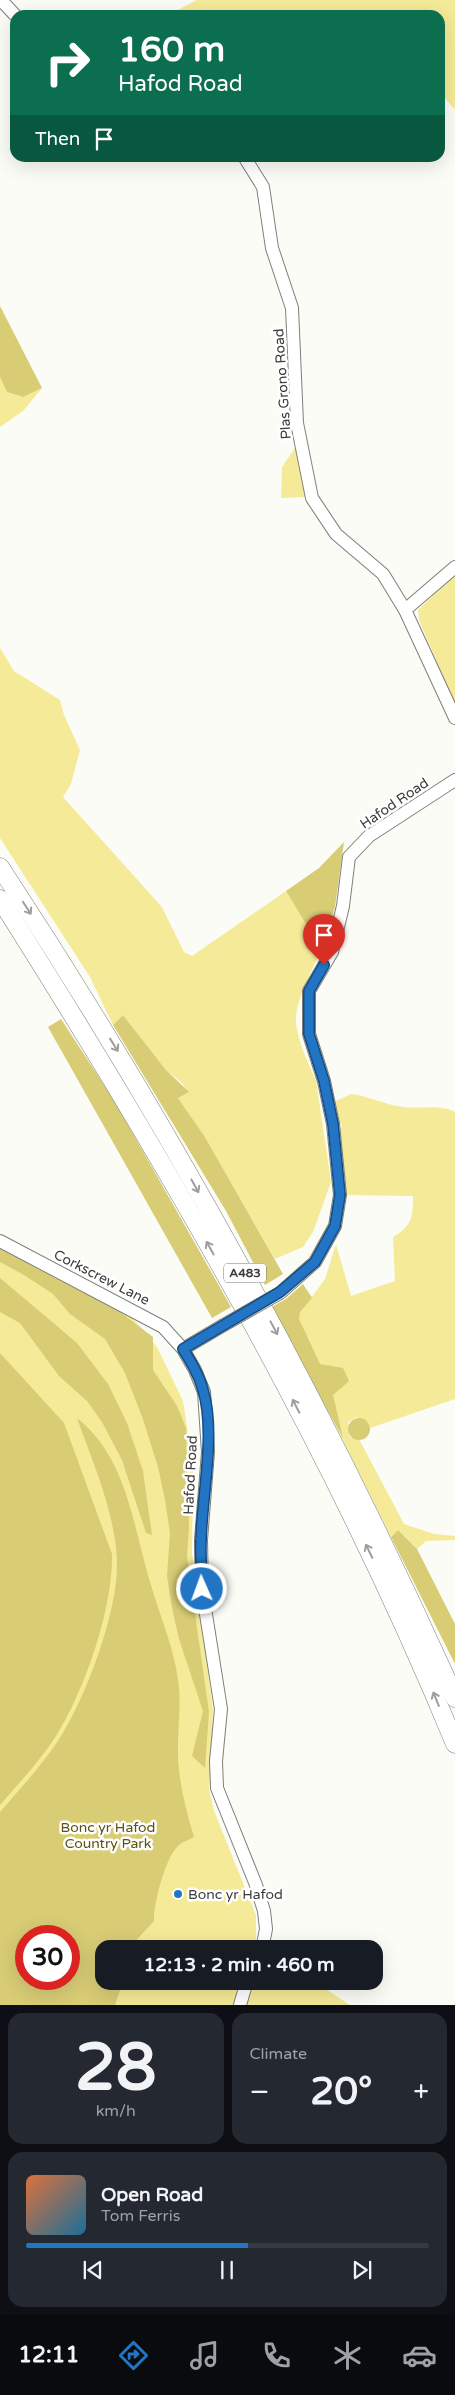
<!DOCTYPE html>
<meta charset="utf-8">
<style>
:root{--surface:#171b24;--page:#242831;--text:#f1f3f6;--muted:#9ea1a6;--line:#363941;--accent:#2275c4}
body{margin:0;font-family:"Varela Round",sans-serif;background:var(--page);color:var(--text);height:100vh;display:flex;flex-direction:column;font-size:19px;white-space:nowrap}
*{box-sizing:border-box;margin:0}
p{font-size:16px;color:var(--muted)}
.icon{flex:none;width:28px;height:28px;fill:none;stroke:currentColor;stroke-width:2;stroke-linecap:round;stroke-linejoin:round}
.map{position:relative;height:2005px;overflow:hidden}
.panel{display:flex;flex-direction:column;gap:8px;padding:8px;background:#0d0f14;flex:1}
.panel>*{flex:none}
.hud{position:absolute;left:10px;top:10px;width:435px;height:152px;border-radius:15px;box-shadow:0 5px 20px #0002;background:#0b6e4f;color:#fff;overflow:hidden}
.speed{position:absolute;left:15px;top:1925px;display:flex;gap:10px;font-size:25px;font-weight:700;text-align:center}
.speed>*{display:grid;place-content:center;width:65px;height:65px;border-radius:50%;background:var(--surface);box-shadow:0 5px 20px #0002;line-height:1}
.speed .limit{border:8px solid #d22;background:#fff;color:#111}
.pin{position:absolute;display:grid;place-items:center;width:42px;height:42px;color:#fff;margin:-51px -21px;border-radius:50% 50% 50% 0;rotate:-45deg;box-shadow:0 0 5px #0007}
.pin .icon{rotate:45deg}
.me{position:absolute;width:55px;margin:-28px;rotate:358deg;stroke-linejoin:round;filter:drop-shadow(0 0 4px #0008)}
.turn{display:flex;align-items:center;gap:18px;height:105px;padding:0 25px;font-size:22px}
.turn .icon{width:65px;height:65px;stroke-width:2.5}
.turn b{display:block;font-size:35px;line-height:42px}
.then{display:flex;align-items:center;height:48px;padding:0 25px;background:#0003;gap:10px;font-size:19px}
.big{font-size:38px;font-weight:700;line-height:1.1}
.panel .card{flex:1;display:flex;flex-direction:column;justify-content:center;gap:8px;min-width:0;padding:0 18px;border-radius:15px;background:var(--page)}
.panel .dial{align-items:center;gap:0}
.dial b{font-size:65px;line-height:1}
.song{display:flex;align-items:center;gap:15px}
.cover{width:60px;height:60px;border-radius:8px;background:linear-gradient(135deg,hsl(20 70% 55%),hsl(200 70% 35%))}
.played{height:5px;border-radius:2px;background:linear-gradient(90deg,var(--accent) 55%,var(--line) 55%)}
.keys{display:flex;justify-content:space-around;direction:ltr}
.heat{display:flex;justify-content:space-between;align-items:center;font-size:28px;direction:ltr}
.panel .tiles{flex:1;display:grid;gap:8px;grid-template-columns:1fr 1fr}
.card:last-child{grid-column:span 2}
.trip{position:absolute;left:95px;top:1940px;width:288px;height:50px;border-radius:15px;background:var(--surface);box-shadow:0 5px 20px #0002;font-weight:700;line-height:50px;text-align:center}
.tab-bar{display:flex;height:80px;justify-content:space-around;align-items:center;background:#090b0e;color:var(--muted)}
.tab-bar .icon{width:35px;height:35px}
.tab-bar .selected{color:var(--accent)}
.tab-bar b{font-size:22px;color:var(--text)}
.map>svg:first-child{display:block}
.green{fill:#f5ea97;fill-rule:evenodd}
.forest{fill:#d8cc75;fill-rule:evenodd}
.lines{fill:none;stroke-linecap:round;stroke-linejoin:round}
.minor-casing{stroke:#7e7e7a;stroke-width:14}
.highway-casing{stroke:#7e7e7a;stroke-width:19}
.minor{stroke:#fff;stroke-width:12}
.highway{stroke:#fff;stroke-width:18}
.minor-bridge-casing{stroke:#7e7e7a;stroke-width:14;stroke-linecap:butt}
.minor-bridge{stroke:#fff;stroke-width:12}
.oneway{stroke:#9e9e9c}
.route-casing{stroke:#164c7f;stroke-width:12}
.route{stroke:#2275c4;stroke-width:9}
.poi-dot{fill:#2275c4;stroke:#fff;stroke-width:2}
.labels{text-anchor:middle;stroke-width:5;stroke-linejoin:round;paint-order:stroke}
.shield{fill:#fff;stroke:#767675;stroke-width:1}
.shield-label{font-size:12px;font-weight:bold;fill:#3c3c3a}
.street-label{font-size:14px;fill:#3c3c3a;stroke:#fff}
.park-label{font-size:14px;fill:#5b5210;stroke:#fff}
.poi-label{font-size:14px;fill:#3c3c3a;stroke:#fff;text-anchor:start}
</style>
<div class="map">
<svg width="455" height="2005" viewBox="0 0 455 2005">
<rect width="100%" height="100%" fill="#fcfcf7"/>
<!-- green -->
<g class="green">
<polygon points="197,0 455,0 455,110 440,92 440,15 168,15"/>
<polygon points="0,377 7,392 22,397 42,388 23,411 0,427"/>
<polygon points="295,448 307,497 281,498 282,467"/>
<polygon points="455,574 455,704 419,620 418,610"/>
<path d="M0,648L14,671L60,700L64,715L80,750L71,784L63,797L162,907L184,952L192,956L286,891L321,949C313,969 297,997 296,1018C295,1034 309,1066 316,1080L331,1182L313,1232L303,1247L275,1259L205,1137L178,1098L188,1092L182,1083L166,1070L123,1015L113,1025L90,977L0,838Z"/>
<path d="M351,1094C369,1096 385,1105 404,1107C420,1109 441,1104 455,1112V1399L370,1428L369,1423L356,1417L348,1422L350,1437L359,1439L404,1524L434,1534L455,1536V1540L426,1541L417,1549L398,1530L391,1537L330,1414L342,1435L285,1312L307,1290L312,1297L325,1279L336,1244L351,1296L395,1281L393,1237C412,1226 413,1217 413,1196L345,1195L337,1136L342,1126L337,1118L334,1102Z"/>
<path d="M0,1247L131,1316L157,1347L183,1401L193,1467L192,1554L213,1709L209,1789L214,1811L256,1915V1940L253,1949H104V1981H240L236,1993V2005H0ZM26,1936H69V1979H26Z"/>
<polygon points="252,1981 314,1981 350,2005 244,2005"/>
</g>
<!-- forest -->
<g class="forest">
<polygon points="0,306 42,388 23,397 7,392 0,377"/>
<polygon points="344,842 335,907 321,949 286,891 319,868"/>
<polygon points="123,1015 166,1070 187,1090 189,1092 178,1098 205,1137 283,1274 265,1285 226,1211 113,1025"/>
<polygon points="61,1019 115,1102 231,1307 212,1318 48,1027"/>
<polygon points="0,1249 120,1312 153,1337 153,1370 177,1406 186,1428 189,1528 187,1557 209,1712 205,1768 192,1756 203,1711 179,1639 172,1608 167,1576 170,1533 165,1500 158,1467 143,1419 125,1373 105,1339 70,1314 53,1294 24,1275 0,1262"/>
<polygon points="0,1278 77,1343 108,1384 127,1423 143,1471 152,1535 146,1533 122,1460 102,1422 87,1401 59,1376 20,1323 0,1312"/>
<polygon points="303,1284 312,1298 300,1312 299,1319 320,1364 343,1368 349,1381 333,1395 343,1438 270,1308 286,1299"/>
<path d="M0,1353L64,1423L112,1554C113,1609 85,1689 56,1736C40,1761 19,1783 0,1805Z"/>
<path d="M77,1418C128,1458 133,1528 151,1585C160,1617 174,1647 178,1680C182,1704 177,1731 178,1756C179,1784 186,1810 194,1837C189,1840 181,1842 177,1847C165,1859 153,1906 154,1921L128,1949H104V1981H123L115,2005H0V1812C20,1789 41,1766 58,1741C85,1700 117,1615 117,1565C117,1517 93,1463 77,1418ZM26,1936H69V1979H26Z"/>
<circle cx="359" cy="1429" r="11"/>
<polygon points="398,1530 417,1549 455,1624 455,1664 391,1537"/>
</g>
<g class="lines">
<defs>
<g id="minor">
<polyline points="1,0 15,15"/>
<polyline points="245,158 263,187 272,248 292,308 297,423 312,498 336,534 383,574 405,610 455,718"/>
<polyline points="405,610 455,567"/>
<polyline points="0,1241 163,1327 183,1349 195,1370 204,1392 208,1452 201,1540 202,1589 221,1709 216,1761 217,1788 256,1885 264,1911 266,1929 262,1949"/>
<polyline points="280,1293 315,1262 335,1226 340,1195 333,1124 324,1081 309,1034 309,991 332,952 343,906 349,857 369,836 455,780"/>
<polyline points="183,1349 222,1326"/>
<polyline points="240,2005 247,1981"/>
</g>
<g id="highway">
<path d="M0,867C175,1133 325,1408 455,1698"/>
<path d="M0,899C171,1169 333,1448 455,1744"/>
</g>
</defs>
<!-- minor casing -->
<use href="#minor" class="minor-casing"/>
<!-- highway casing -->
<use href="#highway" class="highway-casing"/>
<!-- minor -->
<use href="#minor" class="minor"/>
<!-- highway -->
<use href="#highway" class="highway"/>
<defs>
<polyline id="minor-bridge" points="222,1326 280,1293"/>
</defs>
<!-- minor-bridge casing -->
<use href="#minor-bridge" class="minor-bridge-casing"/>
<!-- minor-bridge -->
<use href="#minor-bridge" class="minor-bridge"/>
</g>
<!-- one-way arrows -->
<defs><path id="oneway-shaft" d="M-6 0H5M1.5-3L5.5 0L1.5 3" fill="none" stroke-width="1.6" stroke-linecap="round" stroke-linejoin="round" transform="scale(1.25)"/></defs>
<g class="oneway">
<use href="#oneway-shaft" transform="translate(27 908) rotate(57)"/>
<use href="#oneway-shaft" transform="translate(114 1045) rotate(58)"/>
<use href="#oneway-shaft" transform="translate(195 1186) rotate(61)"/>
<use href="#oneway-shaft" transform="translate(210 1248) rotate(-119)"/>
<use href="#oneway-shaft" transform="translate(274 1328) rotate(62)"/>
<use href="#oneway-shaft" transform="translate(296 1406) rotate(-117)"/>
<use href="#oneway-shaft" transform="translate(369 1551) rotate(-116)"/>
<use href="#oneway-shaft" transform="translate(436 1699) rotate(-112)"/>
</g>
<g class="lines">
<defs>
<path id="route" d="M202,1589C202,1573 200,1556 201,1539C202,1496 216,1432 203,1390C199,1375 191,1362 183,1349L280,1292L315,1262L335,1226L340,1195L333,1124L324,1081L309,1034V991L324,965"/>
</defs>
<!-- route casing -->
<use href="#route" class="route-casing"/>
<!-- route -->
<use href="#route" class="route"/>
</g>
<!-- markers -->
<circle class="poi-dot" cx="178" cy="1894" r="5"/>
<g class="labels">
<!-- shield labels -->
<rect class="shield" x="224" y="1263.5" width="42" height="19" rx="4"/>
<g class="shield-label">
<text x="245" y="1277">A483</text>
</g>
<!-- street labels -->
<g class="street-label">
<text transform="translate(282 384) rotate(-94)" y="5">Plas Grono Road</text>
<text transform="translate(394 803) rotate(-34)" y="5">Hafod Road</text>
<text transform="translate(102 1277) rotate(27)" y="5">Corkscrew Lane</text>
<text transform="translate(190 1475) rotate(-87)" y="5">Hafod Road</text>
</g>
<!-- park labels -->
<g class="park-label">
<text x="108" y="1832">Bonc yr Hafod<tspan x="108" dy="16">Country Park</tspan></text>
</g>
<!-- poi labels -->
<g class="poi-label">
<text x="188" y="1899">Bonc yr Hafod</text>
</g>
</g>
</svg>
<div class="speed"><div class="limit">30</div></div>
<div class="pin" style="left:324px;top:965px;background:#d93025"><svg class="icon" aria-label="arrive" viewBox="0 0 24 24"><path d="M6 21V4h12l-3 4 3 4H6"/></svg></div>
<svg class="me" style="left:202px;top:1589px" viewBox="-20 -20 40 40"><circle r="17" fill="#2275c4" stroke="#fff" stroke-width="3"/><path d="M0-11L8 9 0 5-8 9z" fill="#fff"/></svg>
<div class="trip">12:13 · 2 min · 460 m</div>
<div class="hud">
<div class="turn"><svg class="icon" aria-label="right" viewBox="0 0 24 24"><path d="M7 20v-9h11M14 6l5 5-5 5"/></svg><div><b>160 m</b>Hafod Road</div></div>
<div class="then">Then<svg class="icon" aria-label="arrive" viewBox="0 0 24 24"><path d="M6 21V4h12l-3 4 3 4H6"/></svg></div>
</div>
</div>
<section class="panel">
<div class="tiles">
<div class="card dial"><b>28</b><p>km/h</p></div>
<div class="card"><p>Climate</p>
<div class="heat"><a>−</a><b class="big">20°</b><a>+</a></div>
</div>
<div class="card">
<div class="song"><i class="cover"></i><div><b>Open Road</b><p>Tom Ferris</p></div></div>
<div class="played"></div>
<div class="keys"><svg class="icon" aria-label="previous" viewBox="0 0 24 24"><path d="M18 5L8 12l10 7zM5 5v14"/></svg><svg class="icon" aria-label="pause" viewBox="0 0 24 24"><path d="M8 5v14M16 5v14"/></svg><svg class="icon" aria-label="next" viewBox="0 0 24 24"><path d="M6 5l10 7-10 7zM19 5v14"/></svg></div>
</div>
</div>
</section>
<nav class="tab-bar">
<b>12:11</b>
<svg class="icon selected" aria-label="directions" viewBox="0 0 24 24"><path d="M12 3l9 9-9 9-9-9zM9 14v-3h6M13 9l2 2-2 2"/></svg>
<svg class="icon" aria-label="music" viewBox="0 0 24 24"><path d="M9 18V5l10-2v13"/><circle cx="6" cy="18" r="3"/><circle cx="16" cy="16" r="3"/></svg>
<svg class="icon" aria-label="phone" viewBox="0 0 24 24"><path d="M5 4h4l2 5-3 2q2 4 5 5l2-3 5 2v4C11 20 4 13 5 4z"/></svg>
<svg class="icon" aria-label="climate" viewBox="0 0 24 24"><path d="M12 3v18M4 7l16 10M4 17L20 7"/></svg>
<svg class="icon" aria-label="car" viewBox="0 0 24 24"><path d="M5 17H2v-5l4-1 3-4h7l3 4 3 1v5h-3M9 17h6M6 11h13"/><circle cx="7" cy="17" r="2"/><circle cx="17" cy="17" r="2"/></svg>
</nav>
